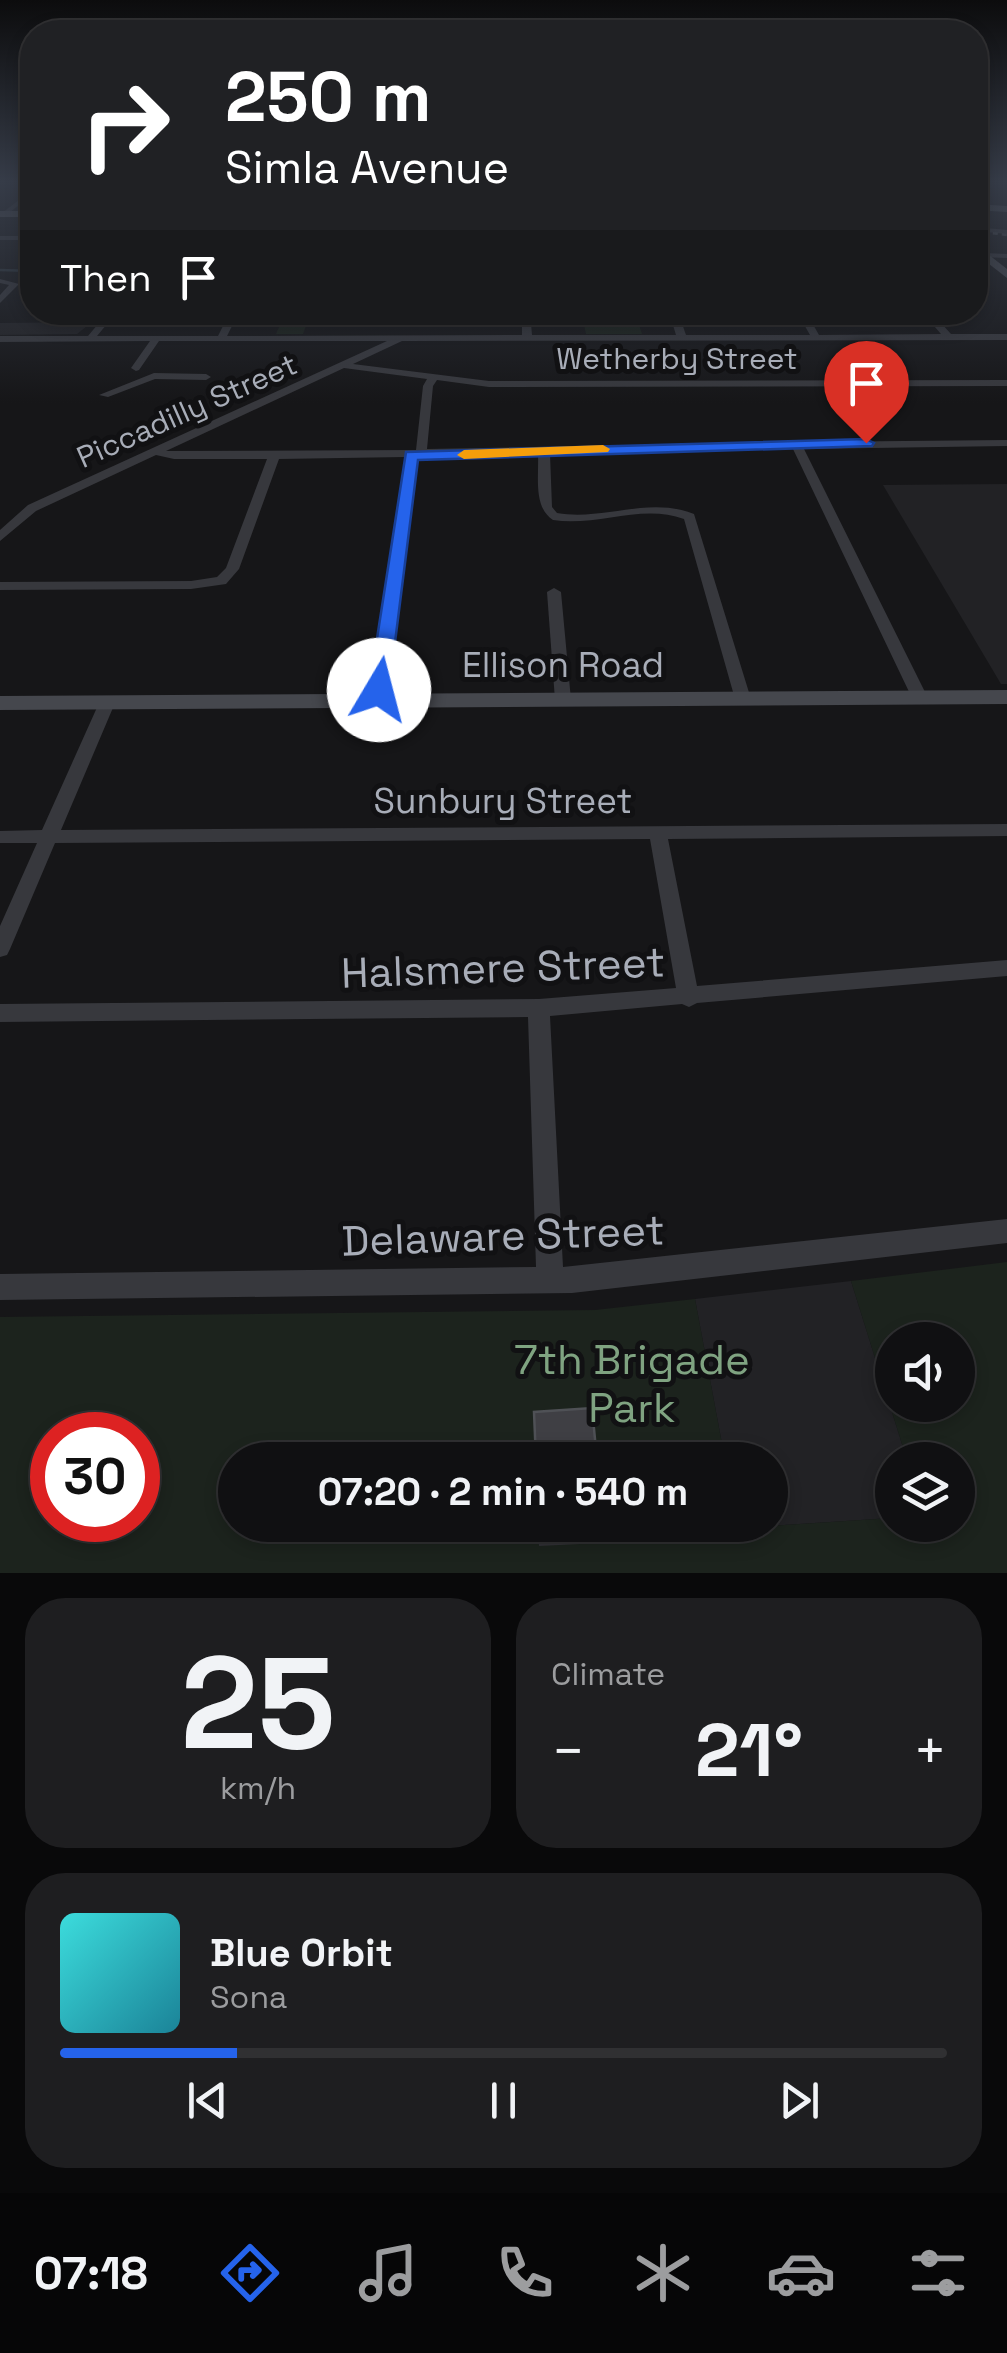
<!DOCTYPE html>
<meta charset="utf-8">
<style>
:root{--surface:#101012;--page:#1e1e20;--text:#f1f3f6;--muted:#9c9d9f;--line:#303032;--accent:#2563eb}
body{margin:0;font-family:"Space Grotesk",sans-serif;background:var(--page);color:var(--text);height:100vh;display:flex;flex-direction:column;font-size:38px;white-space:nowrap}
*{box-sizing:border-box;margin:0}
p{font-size:32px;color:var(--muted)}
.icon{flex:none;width:55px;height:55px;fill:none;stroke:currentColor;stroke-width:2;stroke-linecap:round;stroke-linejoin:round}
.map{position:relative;height:1573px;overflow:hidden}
.sheet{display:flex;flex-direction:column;gap:25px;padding:25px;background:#09090a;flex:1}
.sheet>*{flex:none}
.hud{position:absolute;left:20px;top:20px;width:968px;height:305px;border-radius:40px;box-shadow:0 5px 15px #0003,0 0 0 2px var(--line);background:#202124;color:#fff;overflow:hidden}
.controls{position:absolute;left:875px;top:1322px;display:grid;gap:20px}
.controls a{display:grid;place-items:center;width:100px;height:100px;border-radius:50%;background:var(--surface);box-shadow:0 5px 15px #0003,0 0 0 2px var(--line);font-size:50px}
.speed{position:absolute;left:30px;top:1412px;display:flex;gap:20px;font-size:50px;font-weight:700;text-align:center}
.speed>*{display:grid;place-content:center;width:130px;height:130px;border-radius:50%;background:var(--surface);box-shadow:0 5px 15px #0003,0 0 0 2px var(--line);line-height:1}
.speed .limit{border:15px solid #d22;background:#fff;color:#111}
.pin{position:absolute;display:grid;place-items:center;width:85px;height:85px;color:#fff;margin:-102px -42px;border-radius:50% 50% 50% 0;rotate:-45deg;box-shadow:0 0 10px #0007}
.pin .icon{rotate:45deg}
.me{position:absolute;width:110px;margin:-55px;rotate:8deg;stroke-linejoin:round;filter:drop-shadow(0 0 8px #0008)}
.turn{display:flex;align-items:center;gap:35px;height:210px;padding:0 40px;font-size:45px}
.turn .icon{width:130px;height:130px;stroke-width:2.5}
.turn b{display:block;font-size:70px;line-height:85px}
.then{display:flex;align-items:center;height:95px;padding:0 40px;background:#0003;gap:20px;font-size:38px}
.big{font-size:75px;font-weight:800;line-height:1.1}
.sheet .tile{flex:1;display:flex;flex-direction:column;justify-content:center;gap:15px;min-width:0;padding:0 35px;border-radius:40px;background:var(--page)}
.sheet .dial{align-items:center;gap:0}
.dial b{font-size:130px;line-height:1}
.song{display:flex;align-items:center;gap:30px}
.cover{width:120px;height:120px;border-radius:15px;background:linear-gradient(135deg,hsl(180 70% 55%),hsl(190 70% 35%))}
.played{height:10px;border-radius:5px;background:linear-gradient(90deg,var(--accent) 20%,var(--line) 20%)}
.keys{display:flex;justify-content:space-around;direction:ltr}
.heat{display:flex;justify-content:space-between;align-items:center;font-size:55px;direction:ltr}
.sheet .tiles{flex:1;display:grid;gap:25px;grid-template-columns:1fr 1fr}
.tile:last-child{grid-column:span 2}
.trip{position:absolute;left:218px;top:1442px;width:570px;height:100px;border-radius:50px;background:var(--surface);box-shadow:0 5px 15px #0003,0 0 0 2px var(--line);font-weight:800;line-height:100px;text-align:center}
.dock{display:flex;height:160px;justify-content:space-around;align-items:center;background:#060607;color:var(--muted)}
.dock .icon{width:70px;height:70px}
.dock .current{color:var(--accent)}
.dock b{font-size:45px;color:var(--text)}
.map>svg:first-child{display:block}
.built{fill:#222225}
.green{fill:#1c231d;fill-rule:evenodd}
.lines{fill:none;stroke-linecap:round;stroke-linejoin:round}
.stream{stroke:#2c353c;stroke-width:2.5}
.street{fill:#37383d;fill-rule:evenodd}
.secondary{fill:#45474d;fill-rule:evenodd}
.primary{fill:#53555c;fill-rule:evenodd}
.rail{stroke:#4a4c52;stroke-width:2.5;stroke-dasharray:5 4;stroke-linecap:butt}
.wall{fill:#323236}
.building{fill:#3f3f44;stroke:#4f5156;stroke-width:2.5}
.route{fill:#2563eb;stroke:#184099;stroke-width:2.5}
.slow{fill:#f59e0b}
.labels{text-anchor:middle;stroke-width:10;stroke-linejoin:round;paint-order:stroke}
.far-street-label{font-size:30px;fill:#a8adb8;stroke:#111113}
.street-label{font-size:35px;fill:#a8adb8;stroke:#111113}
.near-street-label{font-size:42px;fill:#a8adb8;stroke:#111113}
.near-park-label{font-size:42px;fill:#7fa381;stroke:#111113}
</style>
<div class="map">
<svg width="1007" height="1573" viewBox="0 0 1007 1573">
<rect width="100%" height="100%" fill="#161618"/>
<!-- built -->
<g class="built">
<polygon points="92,322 77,334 0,335 0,323"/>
<polygon points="1007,484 1007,684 1001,684 883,485"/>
<polygon points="851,1281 907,1460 892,1460 892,1518 738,1528 770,1525 770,1460 725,1460 695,1299"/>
</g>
<!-- green -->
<g class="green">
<polygon points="285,313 285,312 378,313 377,318 309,318 303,334 276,334"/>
<polygon points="582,315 636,315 642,334 586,334"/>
<path d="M1007,1262V1573H0V1317L595,1310L695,1299L725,1460H235V1525L739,1528L892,1518V1525H958V1460H907L851,1281ZM892,1340H958V1405H892ZM52,1435H138V1520H52Z"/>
</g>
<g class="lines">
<!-- stream -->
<polyline class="stream" points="0,270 32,271"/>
<!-- street -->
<g class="street">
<polygon points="32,190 32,195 6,215 2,215 2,213"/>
<polygon points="975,227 1007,230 1007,234 975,231"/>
<rect x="0" y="236" width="32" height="4"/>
<polygon points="984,253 1007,254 1007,258 981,257"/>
<polygon points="0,279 19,284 0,303 0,295 9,285 0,283"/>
<path d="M108,312H117L97,336H218L230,312H239L227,336L522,335V312H530L532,335H676L669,312H678L686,335H810L797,312H806L819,335L941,334L922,312H931L951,334H1007V340L402,341L353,364L489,381L1007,380V386L489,387L437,380L433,386L427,449L791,442L796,440L801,442L1007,440V446L804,449L928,698L920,703L912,698L793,449L550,454L552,507L557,513C604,521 648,496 694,514L751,699L743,704L735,699L684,519C642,503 597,527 553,520C533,507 539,477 538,454L416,457L386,701L378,706L370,701L405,457L279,459L239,569L226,584L191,589L0,590V582L191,581L217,577L226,568L267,459H174L156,455L36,511L0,541V530L28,505L387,341H159L139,370L136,371L131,368L150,341L0,342V336H88ZM344,368L427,379L423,386L416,450L166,451Z"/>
<polygon points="154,373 206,374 211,377 206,380 155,379 108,397 99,395"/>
<polygon points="554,588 561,592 571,700 563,705 555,700 547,592"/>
<polygon points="107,698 115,703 61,830 1007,824 1007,836 668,839 697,986 1007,960 1007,976 697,1003 689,1007 682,1004 550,1016 563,1267 1007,1219 1007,1243 572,1293 0,1300 0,1274 536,1267 528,1017 0,1022 0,1004 539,999 676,988 650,839 55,843 10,949 7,955 0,957 0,926 37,843 0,843 0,831 42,830 99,703"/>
</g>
<!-- secondary -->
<g class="secondary">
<polygon points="975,244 1007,269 1007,278 975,253"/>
<polygon points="1007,690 1007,704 0,710 0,696"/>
</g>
<!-- primary -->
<g class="primary">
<polygon points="975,204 1007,206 1007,212 975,210"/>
<rect x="0" y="211" width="32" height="6"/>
</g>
<!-- rail -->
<polyline class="rail" points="975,231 1007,235"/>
</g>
<!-- wall -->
<g class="wall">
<polygon points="534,1412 597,1460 534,1460"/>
<polygon points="538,1525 603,1525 600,1543 539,1546"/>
</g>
<!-- building -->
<g class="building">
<polygon points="592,1408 597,1460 536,1460 534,1412"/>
<polygon points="540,1525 603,1525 540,1529"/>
</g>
<!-- sky -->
<linearGradient id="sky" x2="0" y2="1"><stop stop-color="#0c0c0d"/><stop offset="0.45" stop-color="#363c48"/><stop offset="1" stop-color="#363c48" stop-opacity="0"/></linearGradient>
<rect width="1007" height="403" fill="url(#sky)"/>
<!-- route -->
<polygon class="route" points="866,439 874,443 872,446 418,460 389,690 379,697 369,690 406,452"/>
<!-- slow -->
<polygon class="slow" points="603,445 610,449 608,452 464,459 457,455 464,450"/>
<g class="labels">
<!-- far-street labels -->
<g class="far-street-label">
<text x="677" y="369">Wetherby Street</text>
<text transform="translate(187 411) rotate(-24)" y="10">Piccadilly Street</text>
</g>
<!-- street labels -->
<g class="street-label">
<text x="563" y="677">Ellison Road</text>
<text x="503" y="813">Sunbury Street</text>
</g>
<!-- near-street labels -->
<g class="near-street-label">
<text transform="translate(503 967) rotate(-2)" y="15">Halsmere Street</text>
<text transform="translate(503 1235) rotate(-2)" y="15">Delaware Street</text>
</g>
<!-- near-park labels -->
<g class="near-park-label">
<text x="632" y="1374">7th Brigade<tspan x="632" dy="48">Park</tspan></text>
</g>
</g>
</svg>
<div class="controls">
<a><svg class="icon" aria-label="sound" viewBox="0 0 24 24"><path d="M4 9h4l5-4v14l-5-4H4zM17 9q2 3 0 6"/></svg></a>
<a><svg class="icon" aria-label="layers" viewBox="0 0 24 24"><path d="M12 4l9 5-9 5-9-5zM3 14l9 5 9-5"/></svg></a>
</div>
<div class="speed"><div class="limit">30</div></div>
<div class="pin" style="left:866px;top:443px;background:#d93025"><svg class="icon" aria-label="arrive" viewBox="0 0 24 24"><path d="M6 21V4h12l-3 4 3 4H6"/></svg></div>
<svg class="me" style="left:379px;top:690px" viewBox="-20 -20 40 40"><circle r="19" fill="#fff"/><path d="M0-13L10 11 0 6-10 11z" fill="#2563eb"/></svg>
<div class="trip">07:20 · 2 min · 540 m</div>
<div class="hud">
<div class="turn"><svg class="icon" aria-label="right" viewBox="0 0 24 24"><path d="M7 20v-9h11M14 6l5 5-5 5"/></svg><div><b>250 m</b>Simla Avenue</div></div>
<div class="then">Then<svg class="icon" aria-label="arrive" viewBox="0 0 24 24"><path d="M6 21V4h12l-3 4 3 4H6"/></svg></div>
</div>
</div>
<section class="sheet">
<div class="tiles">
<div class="tile dial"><b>25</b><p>km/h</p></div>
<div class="tile"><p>Climate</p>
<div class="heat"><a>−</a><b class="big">21°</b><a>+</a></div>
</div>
<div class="tile">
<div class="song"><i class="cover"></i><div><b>Blue Orbit</b><p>Sona</p></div></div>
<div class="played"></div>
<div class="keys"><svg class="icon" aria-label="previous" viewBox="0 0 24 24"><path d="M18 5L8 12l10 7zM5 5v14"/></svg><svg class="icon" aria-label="pause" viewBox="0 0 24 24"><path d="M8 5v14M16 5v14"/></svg><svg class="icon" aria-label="next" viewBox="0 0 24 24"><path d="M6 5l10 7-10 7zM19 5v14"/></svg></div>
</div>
</div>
</section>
<nav class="dock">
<b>07:18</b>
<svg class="icon current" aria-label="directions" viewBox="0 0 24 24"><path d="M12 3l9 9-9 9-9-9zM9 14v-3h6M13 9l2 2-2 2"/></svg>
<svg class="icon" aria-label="music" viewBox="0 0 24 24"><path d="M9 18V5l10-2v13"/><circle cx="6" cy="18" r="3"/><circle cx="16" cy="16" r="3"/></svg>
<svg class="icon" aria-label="phone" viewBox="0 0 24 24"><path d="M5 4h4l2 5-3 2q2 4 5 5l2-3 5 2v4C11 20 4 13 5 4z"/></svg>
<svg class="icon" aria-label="climate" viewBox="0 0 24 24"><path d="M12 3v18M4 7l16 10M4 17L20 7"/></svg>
<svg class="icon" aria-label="car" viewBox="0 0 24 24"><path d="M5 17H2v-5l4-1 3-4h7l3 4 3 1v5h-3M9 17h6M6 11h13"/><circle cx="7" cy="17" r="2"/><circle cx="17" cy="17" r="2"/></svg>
<svg class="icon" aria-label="filters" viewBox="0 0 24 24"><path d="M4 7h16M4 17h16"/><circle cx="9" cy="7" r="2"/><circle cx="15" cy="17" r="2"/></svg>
</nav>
